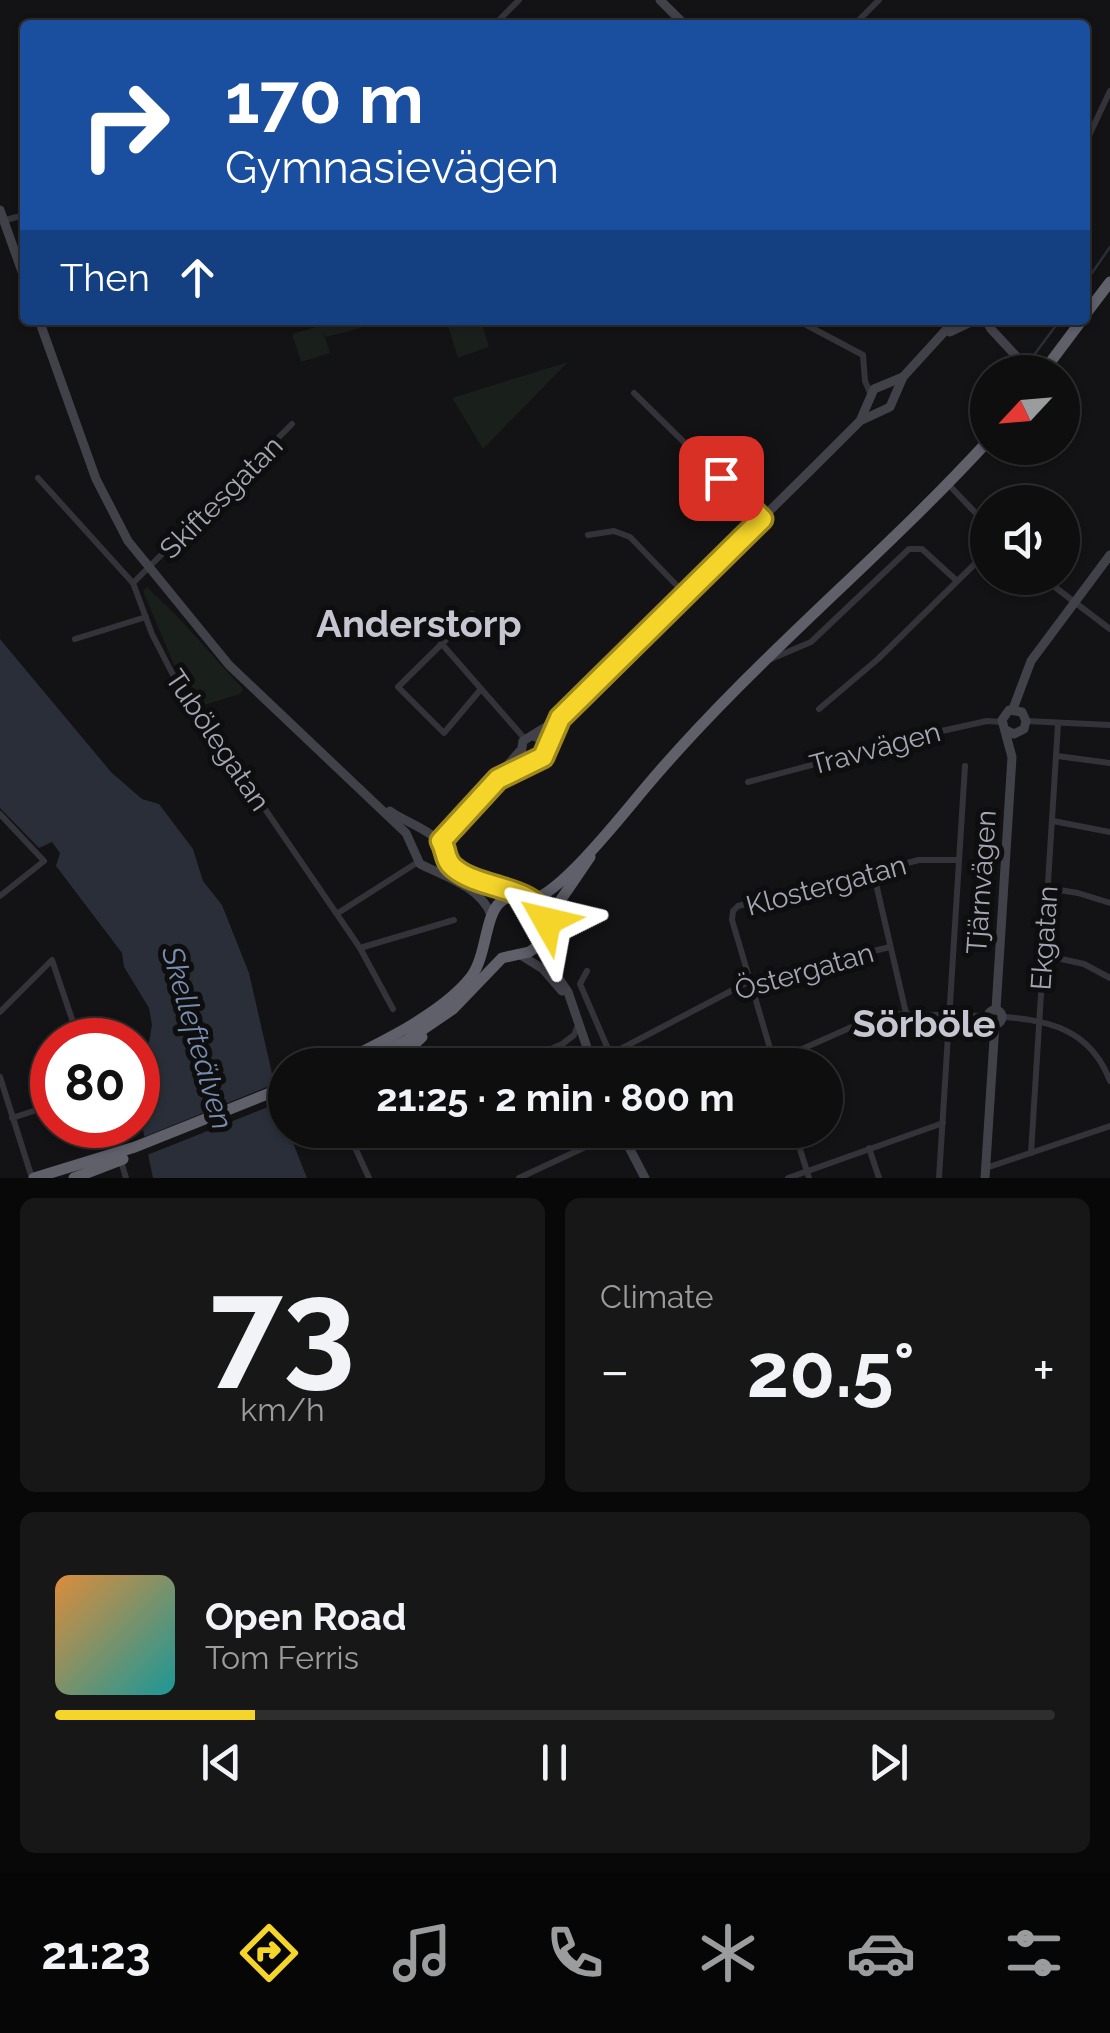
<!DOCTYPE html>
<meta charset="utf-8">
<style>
:root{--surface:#0e0e0f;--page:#171718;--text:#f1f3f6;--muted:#9b9c9e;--line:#2e2e2f;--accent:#f5d52a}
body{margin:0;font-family:Raleway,sans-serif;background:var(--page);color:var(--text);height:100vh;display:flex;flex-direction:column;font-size:38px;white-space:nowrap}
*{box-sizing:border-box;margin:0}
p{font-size:32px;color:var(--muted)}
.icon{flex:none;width:55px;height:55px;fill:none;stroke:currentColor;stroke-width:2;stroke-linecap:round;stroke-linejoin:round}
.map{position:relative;height:1178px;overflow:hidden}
.panel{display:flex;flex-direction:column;gap:20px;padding:20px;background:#080808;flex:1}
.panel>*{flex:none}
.top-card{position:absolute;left:20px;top:20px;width:1070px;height:305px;border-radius:10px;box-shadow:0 2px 8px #0004,0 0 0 2px var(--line);background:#1a4fa0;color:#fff;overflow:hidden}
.needle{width:65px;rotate:244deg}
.tools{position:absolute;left:970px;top:355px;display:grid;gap:20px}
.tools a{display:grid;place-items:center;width:110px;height:110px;border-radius:50%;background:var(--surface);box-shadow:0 2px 8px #0004,0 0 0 2px var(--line);font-size:50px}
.speed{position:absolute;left:30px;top:1018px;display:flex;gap:20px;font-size:50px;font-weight:700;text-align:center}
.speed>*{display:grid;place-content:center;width:130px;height:130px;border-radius:50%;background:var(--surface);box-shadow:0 2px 8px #0004,0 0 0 2px var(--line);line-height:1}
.speed .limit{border:15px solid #d22;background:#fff;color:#111}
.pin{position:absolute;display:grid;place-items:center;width:85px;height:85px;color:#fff;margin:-42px;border-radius:20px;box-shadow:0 5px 15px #0006}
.me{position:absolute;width:110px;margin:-55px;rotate:307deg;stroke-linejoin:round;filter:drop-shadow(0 0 8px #0008)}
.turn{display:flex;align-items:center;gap:35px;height:210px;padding:0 40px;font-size:45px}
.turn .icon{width:130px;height:130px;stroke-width:2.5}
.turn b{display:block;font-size:70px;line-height:85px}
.then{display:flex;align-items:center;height:95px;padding:0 40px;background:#0003;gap:20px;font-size:38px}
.big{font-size:75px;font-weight:700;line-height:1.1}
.panel .tile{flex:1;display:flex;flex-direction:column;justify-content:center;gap:15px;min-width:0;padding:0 35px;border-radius:15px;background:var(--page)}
.panel .dial{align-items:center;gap:0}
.dial b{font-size:130px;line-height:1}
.song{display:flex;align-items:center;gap:30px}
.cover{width:120px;height:120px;border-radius:15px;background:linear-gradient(135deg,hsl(30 70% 55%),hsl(180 70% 35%))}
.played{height:10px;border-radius:5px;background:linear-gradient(90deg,var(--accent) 20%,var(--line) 20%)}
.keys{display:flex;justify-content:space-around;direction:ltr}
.heat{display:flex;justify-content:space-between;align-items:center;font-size:55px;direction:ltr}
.panel .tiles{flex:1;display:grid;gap:20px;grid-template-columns:1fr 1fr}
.tile:last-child{grid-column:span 2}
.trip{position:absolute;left:268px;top:1048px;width:575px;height:100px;border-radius:50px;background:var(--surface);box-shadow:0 2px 8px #0004,0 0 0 2px var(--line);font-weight:700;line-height:100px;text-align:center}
.tab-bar{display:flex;height:160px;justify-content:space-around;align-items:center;background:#060606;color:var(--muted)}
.tab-bar .icon{width:70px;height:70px}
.tab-bar .active{color:var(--accent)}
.tab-bar b{font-size:45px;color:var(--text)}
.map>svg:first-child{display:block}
.green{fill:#191f1b}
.water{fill:#292e38}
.pier{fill:#131214}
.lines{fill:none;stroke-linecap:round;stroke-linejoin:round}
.stream{stroke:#292e38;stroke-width:2.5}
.street{stroke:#343339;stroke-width:6}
.secondary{stroke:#414249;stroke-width:9}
.highway{stroke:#5f606a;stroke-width:11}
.route-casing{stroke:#9f8a1b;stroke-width:25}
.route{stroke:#f5d52a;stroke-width:18}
.labels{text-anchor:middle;stroke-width:10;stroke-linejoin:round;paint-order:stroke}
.street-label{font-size:28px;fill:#a4a6b5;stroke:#0e0e0f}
.water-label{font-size:30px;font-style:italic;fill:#798db1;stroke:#0e0e0f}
.district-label{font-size:38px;font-weight:bold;fill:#c5c6d1;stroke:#0e0e0f}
</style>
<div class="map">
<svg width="1110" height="1178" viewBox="0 0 1110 1178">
<rect width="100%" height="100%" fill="#131214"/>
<!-- green -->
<g class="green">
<polygon points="313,320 358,320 361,328 326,337 323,331 330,353 301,362 292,334 322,325"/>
<polygon points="446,320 481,320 489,347 458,358"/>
<polygon points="568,362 483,449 452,398"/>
<polygon points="147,587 176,615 243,689 240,694 201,706 174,665 143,591"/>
</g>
<!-- water -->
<polygon class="water" points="0,639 111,772 142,799 159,804 193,849 203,881 222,905 249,973 285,1130 288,1130 307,1178 153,1178 138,1106 152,1025 149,1008 124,967 122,953 56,866 60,853 52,842 39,848 0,808"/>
<!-- pier -->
<polygon class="pier" points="277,1083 283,1101 142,1157 139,1139"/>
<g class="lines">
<!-- stream -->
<g class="stream">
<polyline points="1085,283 1110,247"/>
<polyline points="1034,355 1060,320"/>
</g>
<!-- street -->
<g class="street">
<polyline points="494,25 519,0"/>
<polyline points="854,25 879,0"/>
<polyline points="1085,144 1110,91"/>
<polyline points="1,221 25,215"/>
<polyline points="797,320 863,355 865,381 871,395"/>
<polyline points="634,393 762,519"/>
<polyline points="38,478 133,583 152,634 172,673 360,948 393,1009"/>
<polyline points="948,484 988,526"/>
<polyline points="588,535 614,531 630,537 685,594"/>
<polyline points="1043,578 1110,629"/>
<polyline points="133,583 292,424"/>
<polyline points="472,614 398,687 444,733 481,689"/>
<polyline points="75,639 146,617"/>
<polyline points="441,643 525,739"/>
<polyline points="771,659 811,642 909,549 922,549 957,581"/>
<polyline points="819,709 878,659 988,551"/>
<polyline points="1026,721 1110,725"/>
<polyline points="1057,756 1110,763"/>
<polyline points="748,782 928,734 987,721 1002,722"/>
<polyline points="0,814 44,861 0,896"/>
<polyline points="1053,821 1110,832"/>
<polyline points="873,871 906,1013"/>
<polyline points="1047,888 1078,893 1110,903"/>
<polyline points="338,913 418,862"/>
<polyline points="360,948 454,920"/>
<polyline points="1043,955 1084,964 1110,978"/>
<polyline points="587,971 580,984 615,1065"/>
<polyline points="0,1012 52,960 79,1040"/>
<path d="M1003,1017C1051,1020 1091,1031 1110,1081"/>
<polyline points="561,1045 574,1035 578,1025"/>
<polyline points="611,1054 750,981 890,947"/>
<polyline points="471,1065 499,1052 511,1051 535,1056 560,1045 570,1065"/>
<polyline points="766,1065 881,1014 987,1016"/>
<polyline points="775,1065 732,920 733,911 738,906 919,860 959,860"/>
<polyline points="0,1077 32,1178"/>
<polyline points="12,1118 52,1105"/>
<polyline points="347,1130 369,1178"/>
<polyline points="600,1130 604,1139"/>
<polyline points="794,1130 809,1178"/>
<polyline points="869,1148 879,1178"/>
<polyline points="1031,1153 1058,724"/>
<polyline points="121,1161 126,1178"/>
<polyline points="986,1168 1110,1126"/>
<polyline points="519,1178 622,1130"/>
<polyline points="788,1178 943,1123"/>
<polyline points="939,1178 965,766"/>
</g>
<!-- secondary -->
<g class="secondary">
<polyline points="660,0 685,25"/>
<polyline points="0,210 25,280"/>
<path d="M39,320L96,479L128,541L229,665L406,833L420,864C444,876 481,887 491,915"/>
<polyline points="986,320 991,329 1031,372"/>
<polyline points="950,332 975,320"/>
<polyline points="862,420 890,407 903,377 955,320"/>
<polyline points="1013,709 1031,661 1110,555"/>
<polyline points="534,736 543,741 545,751 541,759 531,762 521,754 523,741 560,718 822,459 860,421 874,389 903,377"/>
<polyline points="500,778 531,762"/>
<path d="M390,811C407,824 446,834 445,857"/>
<polyline points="441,841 520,751"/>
<path d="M445,857C461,880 491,887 516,894"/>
<polyline points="541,943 545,958 568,992 593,1065"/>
<polyline points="519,954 543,969 562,991"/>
<polyline points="996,1009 1012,757 1002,720 1009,710 1022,712 1026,721 1024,729 1014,734 1006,730"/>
<circle cx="995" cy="1017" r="7"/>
<polyline points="620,1130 645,1178"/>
<polyline points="985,1178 995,1024"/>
</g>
<!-- highway -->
<g class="highway">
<polyline points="1085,315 1110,282"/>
<polyline points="1043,372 1082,320"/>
<path d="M533,899C561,893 624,813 645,788C750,663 878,561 988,441"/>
<polyline points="378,1061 405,1053 422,1037"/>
<path d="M335,1065C378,1044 442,1014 471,977C488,954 484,912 503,900C524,887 545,904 548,925"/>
<polyline points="357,1065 406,1041 453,1009 502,958 529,952 538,946 560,901 590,857"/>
<polyline points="34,1178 135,1147 285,1087"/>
<polyline points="74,1178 123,1159"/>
</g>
</g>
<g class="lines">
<defs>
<path id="route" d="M547,921C537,885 481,891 454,868C444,860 447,851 441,841L498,779L543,757L560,718L762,519L721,478"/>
</defs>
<!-- route casing -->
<use href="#route" class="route-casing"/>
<!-- route -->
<use href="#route" class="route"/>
</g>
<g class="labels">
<!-- street labels -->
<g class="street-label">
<text transform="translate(221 497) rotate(-45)" y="10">Skiftesgatan</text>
<text transform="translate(218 740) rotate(56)" y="10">Tubölegatan</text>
<text transform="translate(875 748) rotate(-15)" y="10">Travvägen</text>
<text transform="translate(981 882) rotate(-86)" y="10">Tjärnvägen</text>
<text transform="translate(826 885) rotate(-15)" y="10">Klostergatan</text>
<text transform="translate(1044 938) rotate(-86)" y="10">Ekgatan</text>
<text transform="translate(804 971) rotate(-16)" y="10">Östergatan</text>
</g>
<!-- water labels -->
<g class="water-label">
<text transform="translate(197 1038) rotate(74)" y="10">Skellefteälven</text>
</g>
<!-- district labels -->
<g class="district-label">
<text x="419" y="637">Anderstorp</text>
<text x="924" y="1037">Sörböle</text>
</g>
</g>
</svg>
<div class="tools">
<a><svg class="needle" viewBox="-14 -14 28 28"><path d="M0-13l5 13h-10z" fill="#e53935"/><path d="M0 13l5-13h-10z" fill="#9b9c9e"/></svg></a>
<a><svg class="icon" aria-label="sound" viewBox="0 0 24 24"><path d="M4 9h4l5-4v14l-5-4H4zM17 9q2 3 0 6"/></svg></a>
</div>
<div class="speed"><div class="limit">80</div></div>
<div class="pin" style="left:721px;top:478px;background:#d93025"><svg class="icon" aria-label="arrive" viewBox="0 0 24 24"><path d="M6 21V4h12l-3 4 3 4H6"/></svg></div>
<svg class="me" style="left:547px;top:921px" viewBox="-20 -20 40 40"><path d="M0-17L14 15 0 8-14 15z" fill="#f5d52a" stroke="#fff" stroke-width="4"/></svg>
<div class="trip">21:25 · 2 min · 800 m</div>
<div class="top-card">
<div class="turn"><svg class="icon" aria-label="right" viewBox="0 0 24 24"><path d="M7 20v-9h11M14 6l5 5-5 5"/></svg><div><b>170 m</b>Gymnasievägen</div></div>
<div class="then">Then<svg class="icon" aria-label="ahead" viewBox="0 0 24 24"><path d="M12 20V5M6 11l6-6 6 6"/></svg></div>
</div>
</div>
<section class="panel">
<div class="tiles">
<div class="tile dial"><b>73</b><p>km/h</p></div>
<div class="tile"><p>Climate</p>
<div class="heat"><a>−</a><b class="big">20.5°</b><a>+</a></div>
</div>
<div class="tile">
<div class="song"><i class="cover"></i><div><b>Open Road</b><p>Tom Ferris</p></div></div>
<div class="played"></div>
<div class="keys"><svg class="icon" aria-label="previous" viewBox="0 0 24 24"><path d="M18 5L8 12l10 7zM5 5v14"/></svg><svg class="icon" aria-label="pause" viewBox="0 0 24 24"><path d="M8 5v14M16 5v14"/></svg><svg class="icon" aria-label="next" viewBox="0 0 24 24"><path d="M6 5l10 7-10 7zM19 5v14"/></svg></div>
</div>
</div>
</section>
<nav class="tab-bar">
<b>21:23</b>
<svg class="icon active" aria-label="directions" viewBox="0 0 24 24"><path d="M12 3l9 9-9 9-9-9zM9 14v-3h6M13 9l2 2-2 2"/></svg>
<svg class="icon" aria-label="music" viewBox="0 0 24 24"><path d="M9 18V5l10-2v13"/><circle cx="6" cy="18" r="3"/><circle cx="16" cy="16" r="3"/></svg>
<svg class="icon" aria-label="phone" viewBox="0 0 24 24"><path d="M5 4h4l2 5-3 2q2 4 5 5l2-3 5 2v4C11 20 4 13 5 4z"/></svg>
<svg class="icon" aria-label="climate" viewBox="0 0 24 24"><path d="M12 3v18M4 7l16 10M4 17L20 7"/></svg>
<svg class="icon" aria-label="car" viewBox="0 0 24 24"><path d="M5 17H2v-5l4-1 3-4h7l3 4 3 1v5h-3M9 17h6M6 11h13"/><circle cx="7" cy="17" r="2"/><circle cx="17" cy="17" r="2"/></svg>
<svg class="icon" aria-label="filters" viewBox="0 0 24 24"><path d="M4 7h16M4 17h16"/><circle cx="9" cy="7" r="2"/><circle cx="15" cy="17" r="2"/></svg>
</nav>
